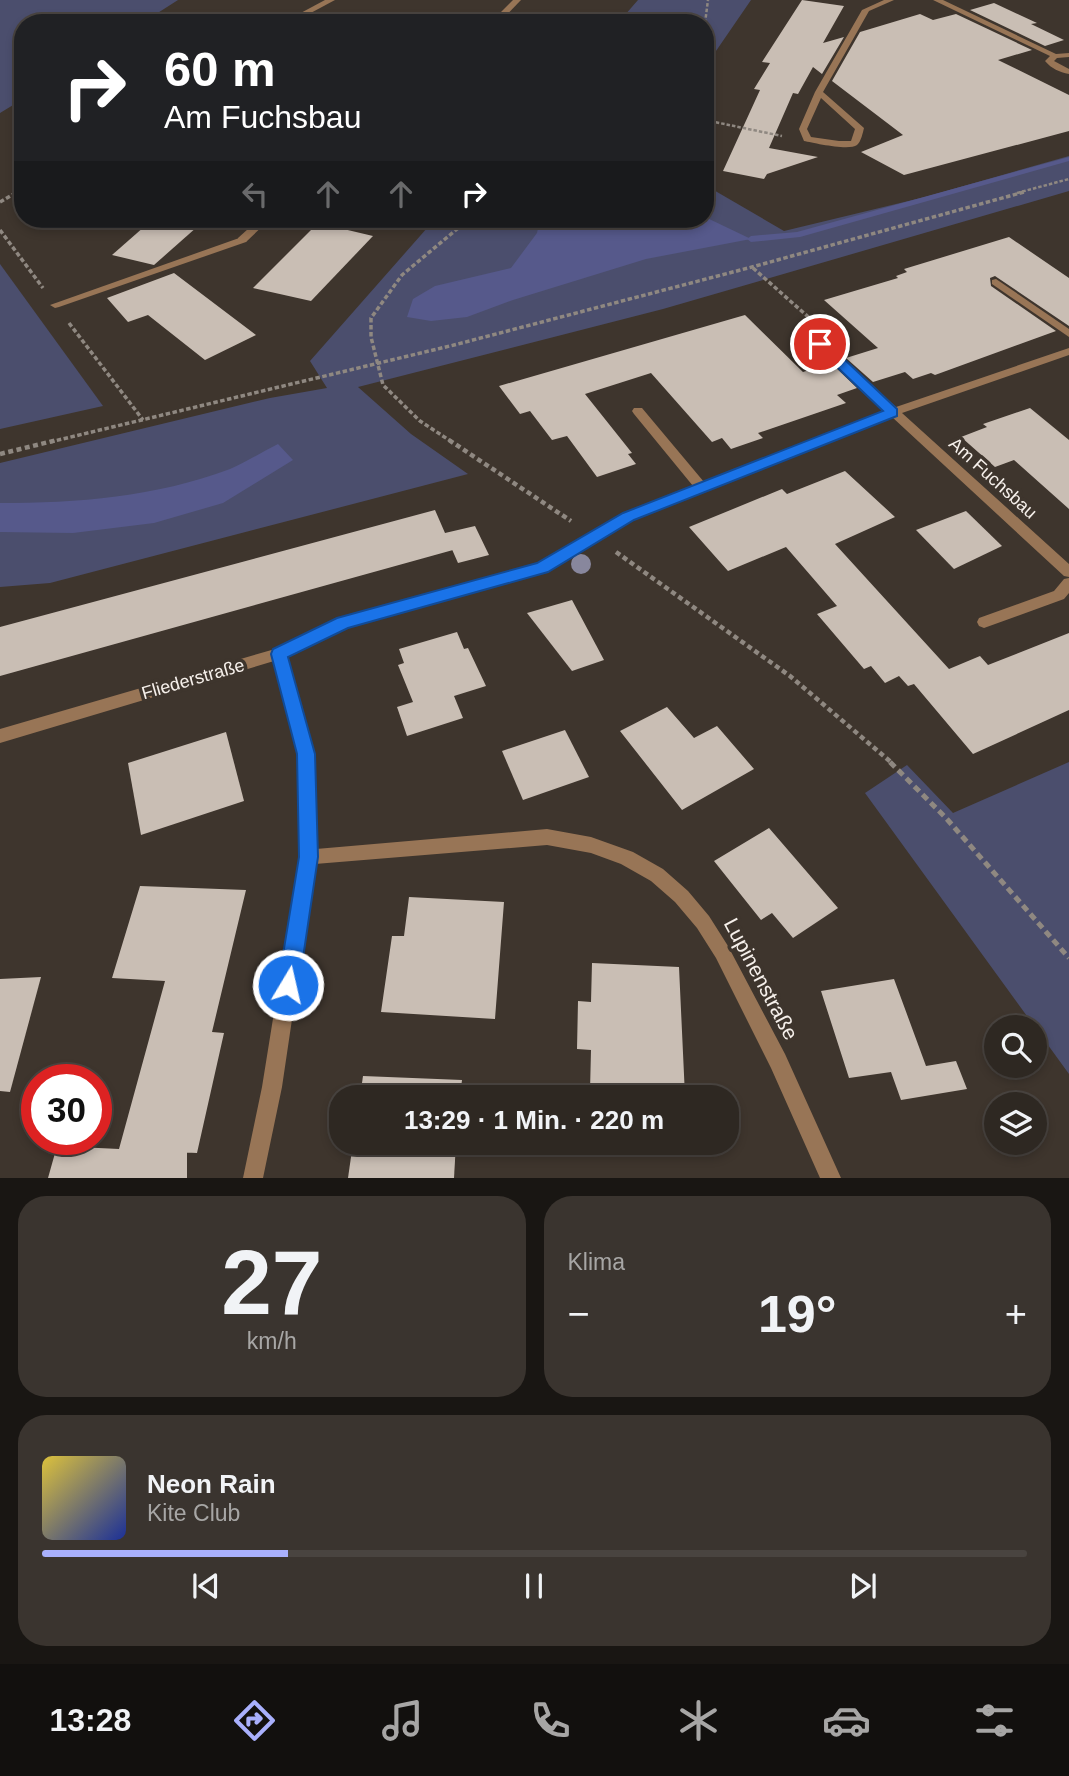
<!DOCTYPE html>
<html lang="de">
<meta charset="utf-8">
<style>
:root{--surface:#2e2822;--page:#3a342f;--text:#f1f3f6;--muted:#a7a6a5;--line:#494440;--accent:#a9b0fc}
body{margin:0;font-family:Arial,sans-serif;background:var(--page);color:var(--text);height:100vh;display:flex;flex-direction:column;font-size:26px;white-space:nowrap}
*{box-sizing:border-box;margin:0}
p{font-size:23px;color:var(--muted)}
.icon{flex:none;width:38px;height:38px;fill:none;stroke:currentColor;stroke-width:2;stroke-linecap:round;stroke-linejoin:round}
.map{position:relative;height:1178px;overflow:hidden}
.details{display:flex;flex-direction:column;gap:18px;padding:18px;background:#191613;flex:1}
.details>*{flex:none}
.hud{position:absolute;left:14px;top:14px;width:700px;height:214px;border-radius:28px;box-shadow:0 4px 10px #0003,0 0 0 2px var(--line);background:#202124;color:#fff;overflow:hidden}
.fabs{position:absolute;left:984px;top:1015px;display:grid;gap:14px}
.fabs a{display:grid;place-items:center;width:63px;height:63px;border-radius:50%;background:var(--surface);box-shadow:0 4px 10px #0003,0 0 0 2px var(--line);font-size:35px}
.speed{position:absolute;left:21px;top:1064px;display:flex;gap:14px;font-size:35px;font-weight:700;text-align:center}
.speed>*{display:grid;place-content:center;width:91px;height:91px;border-radius:50%;background:var(--surface);box-shadow:0 4px 10px #0003,0 0 0 2px var(--line);line-height:1}
.speed .limit{border:10px solid #d22;background:#fff;color:#111}
.pin{position:absolute;display:grid;place-items:center;width:60px;height:60px;color:#fff;margin:-30px;border:4px solid #fff;border-radius:50%;box-shadow:0 2px 7px #0007}
.me{position:absolute;width:77px;margin:-38px;rotate:9deg;stroke-linejoin:round;filter:drop-shadow(0 0 5px #0008)}
.turn{display:flex;align-items:center;gap:24px;height:147px;padding:0 35px;font-size:32px}
.turn .icon{width:91px;height:91px;stroke-width:2.5}
.turn b{display:block;font-size:49px;line-height:60px}
.lanes{display:flex;align-items:center;height:66px;padding:0 35px;background:#0003;justify-content:center;gap:35px;direction:ltr}
.lanes .off{opacity:.35}
.big{font-size:52px;font-weight:600;line-height:1.1}
.details .widget{flex:1;display:flex;flex-direction:column;justify-content:center;gap:10px;min-width:0;padding:0 24px;border-radius:28px;background:var(--page)}
.details .dial{align-items:center;gap:0}
.dial b{font-size:91px;line-height:1}
.song{display:flex;align-items:center;gap:21px}
.cover{width:84px;height:84px;border-radius:10px;background:linear-gradient(135deg,hsl(50 70% 55%),hsl(230 70% 35%))}
.played{height:7px;border-radius:4px;background:linear-gradient(90deg,var(--accent) 25%,var(--line) 25%)}
.keys{display:flex;justify-content:space-around;direction:ltr}
.heat{display:flex;justify-content:space-between;align-items:center;font-size:38px;direction:ltr}
.details .tiles{flex:1;display:grid;gap:18px;grid-template-columns:1fr 1fr}
.widget:last-child{grid-column:span 2}
.trip{position:absolute;left:329px;top:1085px;width:410px;height:70px;border-radius:28px;background:var(--surface);box-shadow:0 4px 10px #0003,0 0 0 2px var(--line);font-weight:600;line-height:70px;text-align:center}
.tabs{display:flex;height:112px;justify-content:space-around;align-items:center;background:#12100e;color:var(--muted)}
.tabs .icon{width:49px;height:49px}
.tabs .on{color:var(--accent)}
.tabs b{font-size:32px;color:var(--text)}
.map>svg:first-child{display:block}
.green{fill:#4b4e6d}
.water{fill:#56598b}
.lines{fill:none;stroke-linecap:round;stroke-linejoin:round}
.stream{fill:#56598b;fill-rule:evenodd}
.building{fill:#c9beb4}
.path-far3{stroke:#8f8881;stroke-width:2.5;stroke-dasharray:3.5 2;stroke-linecap:butt}
.path-far2{stroke:#8f8881;stroke-width:3.5;stroke-dasharray:4.5 2.5;stroke-linecap:butt}
.path-far1{stroke:#8f8881;stroke-width:4.5;stroke-dasharray:5 3.5;stroke-linecap:butt}
.path{stroke:#8f8881;stroke-width:5;stroke-dasharray:7 4.5;stroke-linecap:butt}
.lane{fill:#987556;fill-rule:evenodd}
.street{fill:#987556;fill-rule:evenodd}
.tree{fill:#88879d}
.route{fill:#1a73e8;stroke:#114b97;stroke-width:2}
.labels{text-anchor:middle;stroke-width:7;stroke-linejoin:round;paint-order:stroke}
.street-label{font-size:18px;fill:#f6f0eb;stroke:#3e352d}
.near-street-label{font-size:21px;fill:#f6f0eb;stroke:#3e352d}
</style>
<div class="map">
<svg width="1069" height="1178" viewBox="0 0 1069 1178">
<rect width="100%" height="100%" fill="#3e352d"/>
<!-- green -->
<g class="green">
<polygon points="0,0 178,0 142,23 23,23 23,99 0,113"/>
<polygon points="638,0 751,0 705,67 705,23 618,23"/>
<polygon points="1069,156 1069,191 663,309 358,387 411,434 468,474 50,583 0,587 0,463 270,398 327,388 310,361 435,219 705,219 705,185 784,231 925,197"/>
<polygon points="0,264 103,406 0,429"/>
<polygon points="1069,762 1069,1074 865,793 907,765 953,813"/>
</g>
<!-- water -->
<g class="water">
<polygon points="705,217 751,239 646,259 513,300 467,317 431,321 407,317 413,299 435,286 511,268 537,233 540,219"/>
<path d="M278,444L293,460L223,503L154,523L73,533L0,532V503C78,503 155,497 230,469C246,462 262,452 278,444Z"/>
</g>
<g class="lines">
<!-- stream -->
<polygon class="stream" points="1069,157 1069,161 800,237 751,242 747,239 751,236 797,232"/>
</g>
<!-- building -->
<g class="building">
<polygon points="802,0 844,6 823,43 844,37 822,74 813,67 798,94 793,93 769,148 818,157 767,174 764,179 723,171 760,90 754,89 770,63 762,62"/>
<polygon points="994,3 1037,23 1031,24 1064,40 1045,46 970,10"/>
<polygon points="920,14 933,20 956,14 1032,50 998,60 1069,95 1069,131 904,175 861,152 903,135 832,81 860,32"/>
<polygon points="153,219 206,219 154,265 112,255"/>
<polygon points="318,223 373,236 311,301 253,288"/>
<polygon points="1009,237 1069,278 1069,326 995,276 990,278 991,286 1056,331 935,375 931,373 913,379 905,372 873,382 846,358 878,348 824,300 898,278 896,276 907,272 904,269"/>
<polygon points="174,273 256,335 205,360 148,315 128,322 107,298"/>
<polygon points="745,315 803,372 831,363 857,388 837,395 846,403 758,433 763,438 731,449 722,438 712,442 651,373 585,394 632,453 628,454 636,464 597,477 567,436 552,440 530,411 520,414 499,386"/>
<polygon points="1030,408 1069,440 1069,509 1014,460 995,467 961,437 987,427 983,424"/>
<polygon points="845,471 895,517 835,544 949,669 980,656 988,665 1069,633 1069,710 973,754 914,684 908,686 899,676 885,683 871,666 864,669 817,614 837,606 786,547 728,571 689,527 782,489 787,494"/>
<polygon points="435,510 445,533 475,526 489,555 458,563 447,538 453,550 0,676 0,627"/>
<polygon points="966,511 1002,546 954,569 916,530"/>
<polygon points="572,600 604,660 572,671 527,613"/>
<polygon points="457,632 464,649 468,648 486,686 454,696 463,718 407,736 397,707 413,702 398,665 404,663 399,649"/>
<polygon points="667,707 694,738 717,726 754,769 682,810 620,731"/>
<polygon points="565,730 589,777 523,800 502,751"/>
<polygon points="226,732 244,801 141,835 128,763"/>
<polygon points="769,828 838,908 793,938 772,913 761,920 714,861"/>
<polygon points="140,886 246,890 212,1032 224,1033 197,1153 176,1152 187,1152 187,1178 48,1178 57,1146 119,1149 165,981 112,978"/>
<polygon points="409,897 504,902 495,1019 381,1012 392,936 404,936"/>
<polygon points="592,963 679,967 685,1096 590,1091 591,1050 577,1049 578,1001 591,1002"/>
<polygon points="41,977 10,1092 0,1091 0,979"/>
<polygon points="894,979 926,1066 956,1061 967,1089 901,1100 891,1072 849,1078 821,991"/>
<polygon points="363,1076 462,1080 460,1097 360,1097"/>
<polygon points="353,1143 456,1143 454,1178 348,1178"/>
</g>
<g class="lines">
<!-- path-far3 -->
<g class="path-far3">
<polyline points="705,23 708,0"/>
<polyline points="705,120 782,136"/>
<polyline points="14,193 23,188"/>
<polyline points="1017,193 1069,179"/>
</g>
<!-- path-far2 -->
<g class="path-far2">
<polyline points="0,202 17,192"/>
<polyline points="0,230 43,288"/>
<polyline points="753,268 814,322"/>
<polyline points="69,323 143,420"/>
<polyline points="50,442 454,345 752,267 1024,192"/>
<polyline points="452,442 420,421 383,385 371,337 371,318 402,275 469,219"/>
</g>
<!-- path-far1 -->
<g class="path-far1">
<polyline points="449,440 571,521"/>
<polyline points="0,454 57,440"/>
<polyline points="616,552 790,676 892,763"/>
</g>
<!-- path -->
<polyline class="path" points="890,762 946,818 1069,958"/>
<!-- lane -->
<polygon class="lane" points="242,237 247,240 246,242 59,307 55,308 50,305"/>
<!-- street -->
<g class="street">
<polygon points="325,0 335,0 292,23 282,23"/>
<polygon points="513,0 521,0 499,23 490,23"/>
<path d="M884,0H894L869,11L823,92L864,128C863,132 861,142 857,145C849,151 814,143 804,141L799,129L815,92L862,10ZM821,98L855,129L851,141H839L811,137L807,129Z"/>
<path d="M933,0H943L1056,54L1069,53V57L1057,58L1054,61L1069,69V74C1059,72 1052,69 1045,61L1050,56Z"/>
<polygon points="259,219 270,219 246,242 238,242 238,238"/>
<polygon points="996,279 1069,329 1069,337 992,284 992,280"/>
<polygon points="820,341 824,342 896,407 1069,348 1069,355 902,413 1069,564 1069,577 1064,576 892,417 633,520 547,572 347,627 287,657 314,754 316,849 547,829 591,837 633,852 663,869 688,891 709,916 728,946 785,1054 841,1178 820,1178 771,1068 716,958 697,928 675,902 651,881 621,864 591,853 547,845 315,864 282,1087 263,1178 243,1178 262,1087 299,857 298,754 274,661 0,743 0,729 275,649 343,617 538,564 623,514 693,486 634,414 632,411 634,408 642,408 704,482 885,410 816,346 816,342"/>
<polygon points="1069,578 1069,593 1064,599 984,628 979,626 977,622 979,618 1054,591 1064,579"/>
</g>
</g>
<!-- trees -->
<circle class="tree" cx="581" cy="564" r="10"/>
<!-- route -->
<polygon class="route" points="820,340 825,341 897,409 897,416 634,520 548,572 348,628 288,657 315,754 318,857 299,985 296,992 288,995 281,992 278,985 299,857 297,754 271,654 273,649 337,618 537,563 623,513 883,411 816,347 814,344"/>
<g class="labels">
<!-- street labels -->
<g class="street-label">
<text transform="translate(993 478) rotate(42)" y="6">Am Fuchsbau</text>
<text transform="translate(193 679) rotate(-16)" y="6">Fliederstraße</text>
</g>
<!-- near-street labels -->
<g class="near-street-label">
<text transform="translate(761 979) rotate(62)" y="7">Lupinenstraße</text>
</g>
</g>
</svg>
<div class="fabs">
<a><svg class="icon" aria-label="search" viewBox="0 0 24 24"><circle cx="10" cy="10" r="6"/><path d="M15 15l6 6"/></svg></a>
<a><svg class="icon" aria-label="layers" viewBox="0 0 24 24"><path d="M12 4l9 5-9 5-9-5zM3 14l9 5 9-5"/></svg></a>
</div>
<div class="speed"><div class="limit">30</div></div>
<div class="pin" style="left:820px;top:344px;background:#d93025"><svg class="icon" aria-label="arrive" viewBox="0 0 24 24"><path d="M6 21V4h12l-3 4 3 4H6"/></svg></div>
<svg class="me" style="left:288px;top:985px" viewBox="-20 -20 40 40"><circle r="17" fill="#1a73e8" stroke="#fff" stroke-width="3"/><path d="M0-11L8 9 0 5-8 9z" fill="#fff"/></svg>
<div class="trip">13:29 · 1 Min. · 220 m</div>
<div class="hud">
<div class="turn"><svg class="icon" aria-label="right" viewBox="0 0 24 24"><path d="M7 20v-9h11M14 6l5 5-5 5"/></svg><div><b>60 m</b>Am Fuchsbau</div></div>
<div class="lanes"><svg class="icon off" aria-label="left" viewBox="0 0 24 24"><path d="M17 20v-9H6M10 6l-5 5 5 5"/></svg><svg class="icon off" aria-label="ahead" viewBox="0 0 24 24"><path d="M12 20V5M6 11l6-6 6 6"/></svg><svg class="icon off" aria-label="ahead" viewBox="0 0 24 24"><path d="M12 20V5M6 11l6-6 6 6"/></svg><svg class="icon" aria-label="right" viewBox="0 0 24 24"><path d="M7 20v-9h11M14 6l5 5-5 5"/></svg></div>
</div>
</div>
<section class="details">
<div class="tiles">
<div class="widget dial"><b>27</b><p>km/h</p></div>
<div class="widget"><p>Klima</p>
<div class="heat"><a>−</a><b class="big">19°</b><a>+</a></div>
</div>
<div class="widget">
<div class="song"><i class="cover"></i><div><b>Neon Rain</b><p>Kite Club</p></div></div>
<div class="played"></div>
<div class="keys"><svg class="icon" aria-label="previous" viewBox="0 0 24 24"><path d="M18 5L8 12l10 7zM5 5v14"/></svg><svg class="icon" aria-label="pause" viewBox="0 0 24 24"><path d="M8 5v14M16 5v14"/></svg><svg class="icon" aria-label="next" viewBox="0 0 24 24"><path d="M6 5l10 7-10 7zM19 5v14"/></svg></div>
</div>
</div>
</section>
<nav class="tabs">
<b>13:28</b>
<svg class="icon on" aria-label="directions" viewBox="0 0 24 24"><path d="M12 3l9 9-9 9-9-9zM9 14v-3h6M13 9l2 2-2 2"/></svg>
<svg class="icon" aria-label="music" viewBox="0 0 24 24"><path d="M9 18V5l10-2v13"/><circle cx="6" cy="18" r="3"/><circle cx="16" cy="16" r="3"/></svg>
<svg class="icon" aria-label="phone" viewBox="0 0 24 24"><path d="M5 4h4l2 5-3 2q2 4 5 5l2-3 5 2v4C11 20 4 13 5 4z"/></svg>
<svg class="icon" aria-label="climate" viewBox="0 0 24 24"><path d="M12 3v18M4 7l16 10M4 17L20 7"/></svg>
<svg class="icon" aria-label="car" viewBox="0 0 24 24"><path d="M5 17H2v-5l4-1 3-4h7l3 4 3 1v5h-3M9 17h6M6 11h13"/><circle cx="7" cy="17" r="2"/><circle cx="17" cy="17" r="2"/></svg>
<svg class="icon" aria-label="filters" viewBox="0 0 24 24"><path d="M4 7h16M4 17h16"/><circle cx="9" cy="7" r="2"/><circle cx="15" cy="17" r="2"/></svg>
</nav>
